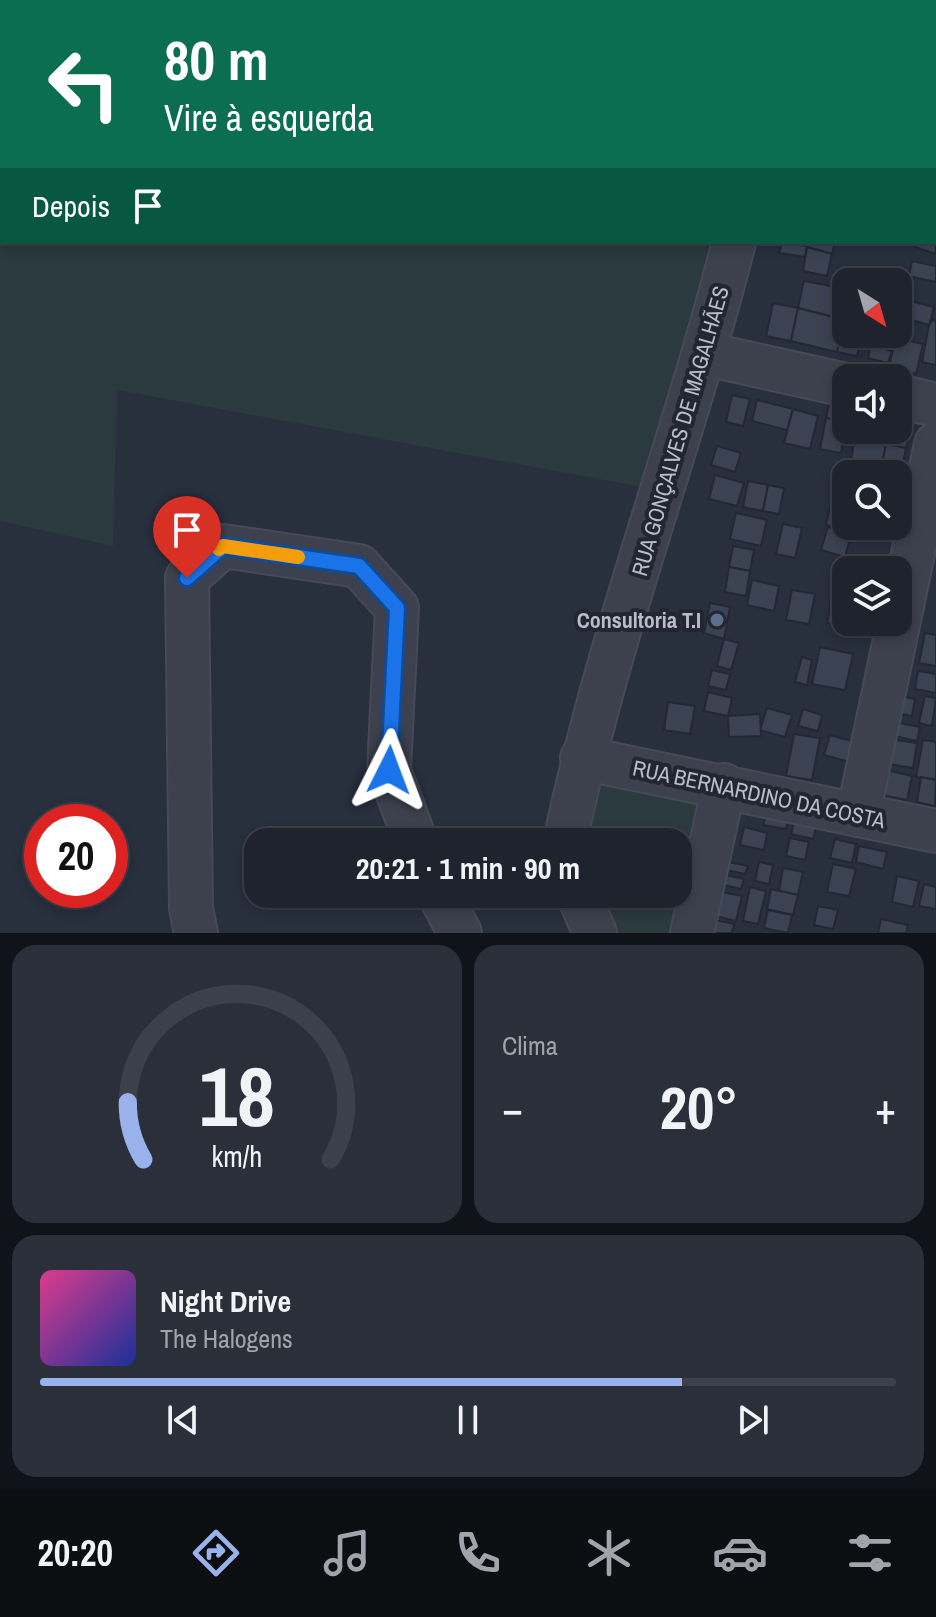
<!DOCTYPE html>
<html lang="pt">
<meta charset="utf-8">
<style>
:root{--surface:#1e232e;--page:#2b2f3a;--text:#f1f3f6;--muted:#a1a4aa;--line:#3c404a;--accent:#99b2ec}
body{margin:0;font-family:"Archivo Narrow",sans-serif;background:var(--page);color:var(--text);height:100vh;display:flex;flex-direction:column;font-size:30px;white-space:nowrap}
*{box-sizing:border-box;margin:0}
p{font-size:26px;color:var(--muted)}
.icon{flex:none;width:44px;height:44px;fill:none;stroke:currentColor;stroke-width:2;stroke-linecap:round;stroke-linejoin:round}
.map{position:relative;height:933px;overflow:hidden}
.drawer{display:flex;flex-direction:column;gap:12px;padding:12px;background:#101319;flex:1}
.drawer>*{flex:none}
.top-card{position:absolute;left:0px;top:0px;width:936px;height:244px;box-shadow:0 4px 12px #0003,0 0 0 2px var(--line);background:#0b6e4f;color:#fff;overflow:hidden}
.needle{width:52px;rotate:143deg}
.fabs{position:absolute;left:832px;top:268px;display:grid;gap:16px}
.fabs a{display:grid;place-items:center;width:80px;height:80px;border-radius:16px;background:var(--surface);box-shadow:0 4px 12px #0003,0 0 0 2px var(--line);font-size:40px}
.speed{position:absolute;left:24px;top:804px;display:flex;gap:16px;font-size:40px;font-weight:700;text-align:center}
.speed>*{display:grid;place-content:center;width:104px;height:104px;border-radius:50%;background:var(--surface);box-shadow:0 4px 12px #0003,0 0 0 2px var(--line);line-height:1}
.speed .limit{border:12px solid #d22;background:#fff;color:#111}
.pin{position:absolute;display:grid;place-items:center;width:68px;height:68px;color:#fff;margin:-82px -34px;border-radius:50% 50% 50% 0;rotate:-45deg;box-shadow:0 0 8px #0007}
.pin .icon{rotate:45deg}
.me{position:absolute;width:88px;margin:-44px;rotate:3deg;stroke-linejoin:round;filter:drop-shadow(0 0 6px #0008)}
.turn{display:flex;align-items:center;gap:28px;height:168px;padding:0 32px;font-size:36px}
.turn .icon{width:104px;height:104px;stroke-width:2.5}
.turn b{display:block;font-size:56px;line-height:68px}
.then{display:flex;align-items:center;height:76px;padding:0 32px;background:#0003;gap:16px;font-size:30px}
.big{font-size:60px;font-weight:700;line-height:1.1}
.drawer .tile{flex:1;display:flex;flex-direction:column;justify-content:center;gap:12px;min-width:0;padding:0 28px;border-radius:24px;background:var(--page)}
.drawer .dial{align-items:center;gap:0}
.dial svg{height:208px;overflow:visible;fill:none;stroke:var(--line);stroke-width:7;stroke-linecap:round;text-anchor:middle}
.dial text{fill:var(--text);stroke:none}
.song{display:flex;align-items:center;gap:24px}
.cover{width:96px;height:96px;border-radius:12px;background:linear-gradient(135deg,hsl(330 70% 55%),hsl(230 70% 35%))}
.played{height:8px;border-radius:4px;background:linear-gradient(90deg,var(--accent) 75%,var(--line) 75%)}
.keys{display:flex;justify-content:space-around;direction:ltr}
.heat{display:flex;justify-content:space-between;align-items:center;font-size:44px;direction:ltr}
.drawer .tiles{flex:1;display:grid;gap:12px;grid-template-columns:1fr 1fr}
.tile:last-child{grid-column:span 2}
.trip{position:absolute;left:244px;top:828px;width:448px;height:80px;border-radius:24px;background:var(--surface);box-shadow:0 4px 12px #0003,0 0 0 2px var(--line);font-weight:700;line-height:80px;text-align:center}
.tab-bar{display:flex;height:128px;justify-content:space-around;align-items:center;background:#0c0e12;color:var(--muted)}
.tab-bar .icon{width:56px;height:56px}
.tab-bar .on{color:var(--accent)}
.tab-bar b{font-size:36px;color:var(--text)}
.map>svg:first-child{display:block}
.green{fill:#2a3a3e}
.building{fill:#3b4352;stroke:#232834;stroke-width:2}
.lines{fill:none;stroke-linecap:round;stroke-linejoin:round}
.minor-casing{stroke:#454a56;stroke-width:46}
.minor{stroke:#3c414d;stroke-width:42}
.route-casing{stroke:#114b97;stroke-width:20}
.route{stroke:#1a73e8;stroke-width:14}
.slow{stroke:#f59e0b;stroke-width:14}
.service-dot{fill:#5c6f8a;stroke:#212632;stroke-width:3}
.labels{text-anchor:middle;stroke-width:8;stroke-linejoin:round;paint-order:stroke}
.street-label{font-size:22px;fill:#b8bdc8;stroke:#212632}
.poi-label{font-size:22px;font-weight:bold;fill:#b8bdc8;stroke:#212632;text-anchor:end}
</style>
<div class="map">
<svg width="936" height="933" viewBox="0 0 936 933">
<rect width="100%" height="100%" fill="#282f3d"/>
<!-- green -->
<g class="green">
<polygon points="0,0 772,0 2,2 2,242 710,242 647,488 117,390 113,546 0,521"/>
<polygon points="581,765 718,781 692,933 590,933 571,894 678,894 678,842 555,842"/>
</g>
<!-- building -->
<g class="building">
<polygon points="934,228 936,254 915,247 917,242 934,242"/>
<polygon points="782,242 807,246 805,257 779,253"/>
<polygon points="808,242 835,242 832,254 807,247"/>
<polygon points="807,247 832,254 827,276 803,271"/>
<polygon points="912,261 936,266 936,282 909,276"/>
<polygon points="804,281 846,289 846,320 798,308"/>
<polygon points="898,298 934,307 929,325 898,316"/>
<polygon points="773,303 798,308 791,341 766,336"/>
<polygon points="798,308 844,320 837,352 791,341"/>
<polygon points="844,320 846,334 861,334 857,356 837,352"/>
<polygon points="933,320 936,321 936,365 922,362 929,325"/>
<polygon points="895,338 923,344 916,374 889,368"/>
<polygon points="871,345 892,351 888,363 868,358"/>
<polygon points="832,391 846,394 846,422 826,418"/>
<polygon points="732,395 750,399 743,426 726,422"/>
<polygon points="757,400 793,409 787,430 752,421"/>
<polygon points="793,409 818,416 810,449 784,443"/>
<polygon points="826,418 846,422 841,453 820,449"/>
<polygon points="855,430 898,430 910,432 906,448 854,438"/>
<polygon points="855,438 886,444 881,470 850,464"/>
<polygon points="886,444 906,448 901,474 881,470"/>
<polygon points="717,446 741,453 735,472 711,465"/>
<polygon points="715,475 744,483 737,506 709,499"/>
<polygon points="748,481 768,485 763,511 743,507"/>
<polygon points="768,485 784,488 779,514 763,511"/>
<polygon points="833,495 846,498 846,526 853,526 852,531 826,525"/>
<polygon points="736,513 767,520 761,546 730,539"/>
<polygon points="783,524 802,528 795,558 776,554"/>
<polygon points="853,526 882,526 879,538 852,531"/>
<polygon points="828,527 851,534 845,557 821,550"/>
<polygon points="733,546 754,550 750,571 729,567"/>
<polygon points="837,565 868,570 846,570 846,595 833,592"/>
<polygon points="729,567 750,571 746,596 725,592"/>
<polygon points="752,580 779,586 774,611 747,605"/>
<polygon points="792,590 815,594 809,624 786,620"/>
<polygon points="833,592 846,595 846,622 861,622 860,628 827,623"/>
<polygon points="710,603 730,607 724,639 704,633"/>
<polygon points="925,633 936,635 936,666 919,663"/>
<polygon points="724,639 739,643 731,670 717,666"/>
<polygon points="820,647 853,654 845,690 812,684"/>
<polygon points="802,657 812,660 807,685 795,682"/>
<polygon points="712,670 730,674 726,690 708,686"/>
<polygon points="918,671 936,674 936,693 915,689"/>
<polygon points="708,692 732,698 728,716 704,711"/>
<polygon points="895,695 915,699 912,716 892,712"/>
<polygon points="925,696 936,698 932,726 919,723"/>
<polygon points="668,702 695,706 690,734 664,730"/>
<polygon points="767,708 792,715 785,737 760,730"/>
<polygon points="803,709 822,715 818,731 798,726"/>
<polygon points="760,714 761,736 729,737 728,716"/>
<polygon points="889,721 920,727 917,741 886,734"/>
<polygon points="794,734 820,738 812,780 786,776"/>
<polygon points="830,735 855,742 850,762 824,755"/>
<polygon points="887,739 917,743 913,768 882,763"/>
<polygon points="923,740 936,742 936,780 916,777"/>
<polygon points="882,769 912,776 907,800 876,794"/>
<polygon points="921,777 936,780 935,806 917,802"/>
<polygon points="768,805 790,810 786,829 763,825"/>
<polygon points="797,812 819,816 813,839 791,834"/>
<polygon points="744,827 767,833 764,850 740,845"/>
<polygon points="790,838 809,842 805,860 786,856"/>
<polygon points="835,839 856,844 852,863 830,858"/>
<polygon points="859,846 887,852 883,869 856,862"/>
<polygon points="728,862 748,866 745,874 726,870"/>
<polygon points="759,862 773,865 769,884 755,881"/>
<polygon points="833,864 856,869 849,896 827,892"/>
<polygon points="783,868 803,872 798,895 779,891"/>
<polygon points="722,874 744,879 741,889 720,884"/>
<polygon points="897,876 919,881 913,907 892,902"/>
<polygon points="924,884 936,887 936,909 919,906"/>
<polygon points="750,887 766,891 758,924 743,921"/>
<polygon points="771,889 798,895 793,915 767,909"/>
<polygon points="722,892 742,896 736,921 716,916"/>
<polygon points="818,906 838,910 833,929 814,925"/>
<polygon points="768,910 792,915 788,933 764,928"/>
<polygon points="881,919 908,925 906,933 878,933"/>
<polygon points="715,920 734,924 732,933 712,933"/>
</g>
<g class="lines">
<defs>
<g id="minor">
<polyline points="798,2 798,0"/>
<polyline points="934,173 936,174"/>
<polyline points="706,354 846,385"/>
<polyline points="898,396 936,405"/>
<polyline points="582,758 936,831"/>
<polyline points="858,815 936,444"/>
<path d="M565,842C607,639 683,443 734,242"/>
<polyline points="439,894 460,933"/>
<polyline points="578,894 595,933"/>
<polyline points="196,933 191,908 187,578 223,546 359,566 397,608 389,770 416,842"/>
<polyline points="692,933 724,785"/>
</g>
</defs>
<!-- minor casing -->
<use href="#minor" class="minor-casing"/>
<!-- minor -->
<use href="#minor" class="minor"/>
</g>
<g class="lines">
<defs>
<polyline id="route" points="187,578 223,546 359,566 397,608 389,770"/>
</defs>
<!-- route casing -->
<use href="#route" class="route-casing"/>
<!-- route -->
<use href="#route" class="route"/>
<!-- slow -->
<polyline class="slow" points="219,549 223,546 298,557"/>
</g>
<!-- markers -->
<circle class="service-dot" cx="717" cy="620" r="8"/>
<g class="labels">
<!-- street labels -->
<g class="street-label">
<text transform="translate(680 431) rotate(-74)" y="8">RUA GONÇALVES DE MAGALHÃES</text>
<text transform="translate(759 794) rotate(12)" y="8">RUA BERNARDINO DA COSTA</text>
</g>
<!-- poi labels -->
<g class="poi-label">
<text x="701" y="628">Consultoria T.I</text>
</g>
</g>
</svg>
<div class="fabs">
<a><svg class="needle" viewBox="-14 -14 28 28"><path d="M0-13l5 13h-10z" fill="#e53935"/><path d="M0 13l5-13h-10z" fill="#a1a4aa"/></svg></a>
<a><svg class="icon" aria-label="sound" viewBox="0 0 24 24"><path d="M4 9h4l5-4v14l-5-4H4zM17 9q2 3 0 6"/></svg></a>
<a><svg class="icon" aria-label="search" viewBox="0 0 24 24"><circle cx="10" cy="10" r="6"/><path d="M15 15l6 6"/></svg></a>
<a><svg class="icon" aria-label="layers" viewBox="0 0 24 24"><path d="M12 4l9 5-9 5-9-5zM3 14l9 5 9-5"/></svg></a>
</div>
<div class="speed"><div class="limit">20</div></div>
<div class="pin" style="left:187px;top:578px;background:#d93025"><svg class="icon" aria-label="arrive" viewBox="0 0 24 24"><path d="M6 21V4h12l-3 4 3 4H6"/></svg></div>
<svg class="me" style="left:389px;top:770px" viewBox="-20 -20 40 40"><path d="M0-17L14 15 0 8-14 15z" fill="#1a73e8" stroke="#fff" stroke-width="4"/></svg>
<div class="trip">20:21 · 1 min · 90 m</div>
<div class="top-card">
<div class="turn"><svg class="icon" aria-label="left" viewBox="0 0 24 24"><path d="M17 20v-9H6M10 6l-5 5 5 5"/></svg><div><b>80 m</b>Vire à esquerda</div></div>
<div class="then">Depois<svg class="icon" aria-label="arrive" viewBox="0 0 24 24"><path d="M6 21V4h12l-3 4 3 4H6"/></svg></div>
</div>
</div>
<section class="drawer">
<div class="tiles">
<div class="tile dial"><svg viewBox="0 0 100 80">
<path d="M14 69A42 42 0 1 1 86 69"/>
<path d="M14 69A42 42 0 0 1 8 47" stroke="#99b2ec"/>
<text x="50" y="56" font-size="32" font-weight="700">18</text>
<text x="50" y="72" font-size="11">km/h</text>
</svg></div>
<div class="tile"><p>Clima</p>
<div class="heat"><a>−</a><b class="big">20°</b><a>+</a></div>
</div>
<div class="tile">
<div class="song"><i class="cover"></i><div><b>Night Drive</b><p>The Halogens</p></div></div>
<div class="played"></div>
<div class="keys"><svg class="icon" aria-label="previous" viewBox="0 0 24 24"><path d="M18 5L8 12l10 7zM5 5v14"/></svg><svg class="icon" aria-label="pause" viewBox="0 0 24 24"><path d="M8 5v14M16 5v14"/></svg><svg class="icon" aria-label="next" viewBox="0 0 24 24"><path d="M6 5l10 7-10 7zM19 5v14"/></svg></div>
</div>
</div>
</section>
<nav class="tab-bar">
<b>20:20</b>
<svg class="icon on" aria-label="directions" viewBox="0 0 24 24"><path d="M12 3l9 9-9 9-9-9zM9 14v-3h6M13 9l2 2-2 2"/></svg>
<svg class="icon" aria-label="music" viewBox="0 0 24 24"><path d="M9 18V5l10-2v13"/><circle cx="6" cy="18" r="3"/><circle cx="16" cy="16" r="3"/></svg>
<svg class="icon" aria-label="phone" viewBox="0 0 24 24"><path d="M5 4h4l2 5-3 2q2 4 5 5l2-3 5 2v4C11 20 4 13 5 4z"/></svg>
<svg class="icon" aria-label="climate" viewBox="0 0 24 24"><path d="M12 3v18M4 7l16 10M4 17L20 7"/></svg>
<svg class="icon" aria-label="car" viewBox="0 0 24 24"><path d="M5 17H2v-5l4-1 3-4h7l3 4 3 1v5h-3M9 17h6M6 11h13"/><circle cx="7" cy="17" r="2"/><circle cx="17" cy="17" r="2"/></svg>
<svg class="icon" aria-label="filters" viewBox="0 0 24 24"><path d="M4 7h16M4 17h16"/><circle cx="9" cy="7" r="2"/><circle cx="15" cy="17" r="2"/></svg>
</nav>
